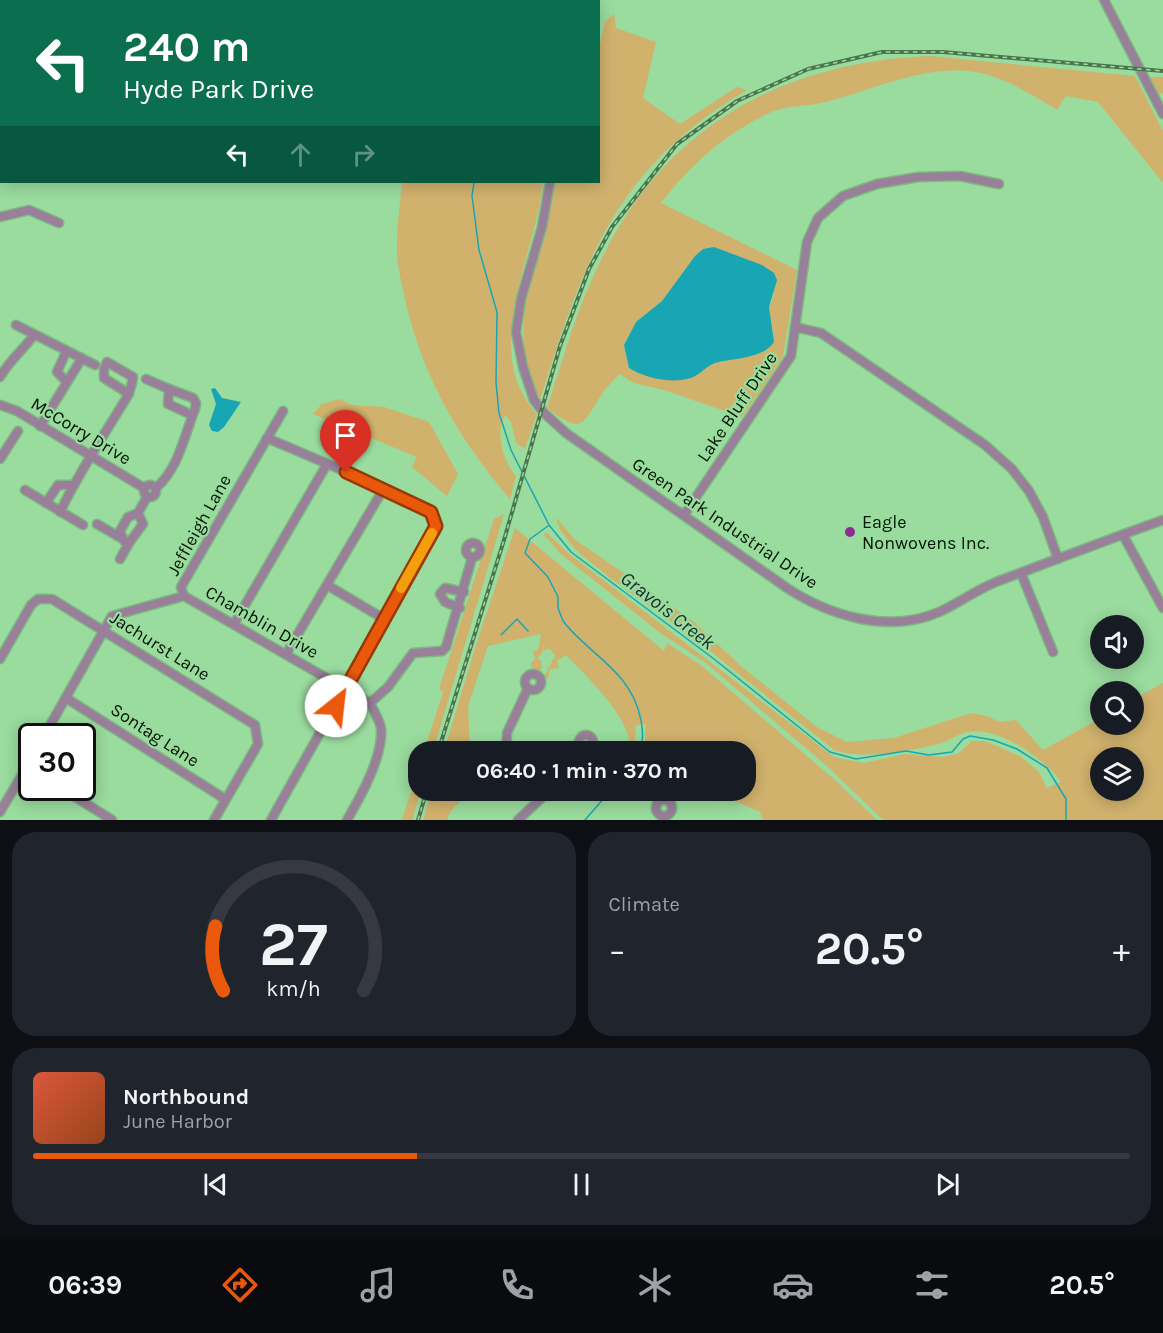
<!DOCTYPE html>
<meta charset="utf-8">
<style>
:root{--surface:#171b24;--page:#20242c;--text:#f1f3f6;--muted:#9ea1a6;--line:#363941;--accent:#ea580c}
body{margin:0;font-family:Karla,sans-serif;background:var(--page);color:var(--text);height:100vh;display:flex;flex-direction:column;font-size:22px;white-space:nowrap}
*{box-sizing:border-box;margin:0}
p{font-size:20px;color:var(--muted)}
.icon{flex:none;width:33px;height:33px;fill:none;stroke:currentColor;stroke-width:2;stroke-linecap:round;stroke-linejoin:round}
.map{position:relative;height:820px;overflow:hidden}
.drawer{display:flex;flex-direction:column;gap:12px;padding:12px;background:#0d0f14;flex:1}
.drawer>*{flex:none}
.banner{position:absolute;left:0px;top:0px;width:600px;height:183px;box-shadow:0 3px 15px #0003;background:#0b6e4f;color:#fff;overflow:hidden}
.fabs{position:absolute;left:1090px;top:615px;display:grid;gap:12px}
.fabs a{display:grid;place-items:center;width:54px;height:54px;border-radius:50%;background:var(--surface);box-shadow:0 3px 15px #0003;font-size:30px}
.speed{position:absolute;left:18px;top:723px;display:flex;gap:12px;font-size:30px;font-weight:700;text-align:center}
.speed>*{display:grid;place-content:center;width:78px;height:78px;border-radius:50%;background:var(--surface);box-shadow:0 3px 15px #0003;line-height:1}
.speed .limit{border:3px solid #111;border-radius:9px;background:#fff;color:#111}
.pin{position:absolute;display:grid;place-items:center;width:51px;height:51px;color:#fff;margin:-62px -26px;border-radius:50% 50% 50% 0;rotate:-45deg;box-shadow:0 0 6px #0007}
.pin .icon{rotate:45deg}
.me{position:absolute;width:66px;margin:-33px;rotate:29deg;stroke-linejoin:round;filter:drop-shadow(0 0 4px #0008)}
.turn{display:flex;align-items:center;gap:21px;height:126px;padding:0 24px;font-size:27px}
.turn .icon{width:78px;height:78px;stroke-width:2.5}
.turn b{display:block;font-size:42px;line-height:51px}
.lanes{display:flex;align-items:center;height:57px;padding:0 24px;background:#0003;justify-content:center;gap:30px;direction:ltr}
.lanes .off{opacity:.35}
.big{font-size:45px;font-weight:700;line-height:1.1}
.drawer .tile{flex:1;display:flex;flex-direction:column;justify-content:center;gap:9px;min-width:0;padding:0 21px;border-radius:24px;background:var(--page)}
.drawer .dial{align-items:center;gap:0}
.dial svg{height:156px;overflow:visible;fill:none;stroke:var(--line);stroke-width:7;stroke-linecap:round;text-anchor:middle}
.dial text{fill:var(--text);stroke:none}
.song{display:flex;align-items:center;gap:18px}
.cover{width:72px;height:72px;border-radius:9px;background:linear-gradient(135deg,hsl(10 70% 55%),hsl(20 70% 35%))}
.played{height:6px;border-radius:3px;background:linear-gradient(90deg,var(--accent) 35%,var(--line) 35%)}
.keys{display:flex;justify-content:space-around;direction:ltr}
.heat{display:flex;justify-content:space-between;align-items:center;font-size:33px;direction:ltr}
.drawer .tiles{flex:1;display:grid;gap:12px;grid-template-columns:1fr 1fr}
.tile:last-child{grid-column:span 2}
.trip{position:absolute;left:408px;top:741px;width:348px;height:60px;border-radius:24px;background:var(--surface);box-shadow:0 3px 15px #0003;font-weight:700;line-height:60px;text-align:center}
.menu{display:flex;height:96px;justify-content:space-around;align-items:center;background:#090b0e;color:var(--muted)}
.menu .icon{width:42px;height:42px}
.menu .selected{color:var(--accent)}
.menu b{font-size:27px;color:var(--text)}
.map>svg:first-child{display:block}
.green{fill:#d1b26d;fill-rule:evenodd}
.water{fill:#19a6b4}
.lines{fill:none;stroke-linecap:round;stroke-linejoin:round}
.stream{stroke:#19a6b4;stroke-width:1.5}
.minor-casing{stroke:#7eb782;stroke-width:11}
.highway-casing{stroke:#7eb782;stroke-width:15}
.minor{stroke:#997f99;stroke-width:8}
.highway{stroke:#5f2a61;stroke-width:12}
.rail-casing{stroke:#4a754d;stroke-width:4}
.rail{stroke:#9adb9e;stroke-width:1.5;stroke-dasharray:4.5;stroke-linecap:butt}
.route-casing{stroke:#983908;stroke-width:15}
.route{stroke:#ea580c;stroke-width:10}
.slow{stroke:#f59e0b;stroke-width:10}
.poi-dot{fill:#8e2b93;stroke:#9adb9e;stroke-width:2}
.labels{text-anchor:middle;stroke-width:4.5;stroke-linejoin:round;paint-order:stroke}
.street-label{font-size:18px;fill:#001502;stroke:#9adb9e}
.poi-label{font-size:18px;fill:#001502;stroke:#9adb9e;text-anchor:start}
.water-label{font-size:20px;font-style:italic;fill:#182e30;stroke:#9adb9e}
</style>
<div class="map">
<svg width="1163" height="820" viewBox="0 0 1163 820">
<rect width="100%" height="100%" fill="#9adb9e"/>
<!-- green -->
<g class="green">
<path d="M614,14L616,28L656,42L643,98L680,124L737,87L747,90C615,168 583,262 540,400C501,332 541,252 555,182H598V54L605,21Z"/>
<path d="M930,56L1135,76L1163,131V183L1098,102L1066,96L1057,110C1032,95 1005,77 975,72C924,64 874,90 825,102C807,107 784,105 767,114C724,135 690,165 661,203L797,270L783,357L742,417L664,390L634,383L619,374C614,380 608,386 603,392C583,423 584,437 547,408C563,359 577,308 600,262C665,126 783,62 930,56ZM695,256L774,294L769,307L774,341L760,353L713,363L692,377H660L629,368L624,345L636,322L662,301Z"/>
<polygon points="1148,77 1163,77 1163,93 1159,94"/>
<path d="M402,182H543C537,253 478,350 537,414L525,449L516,443L511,422L505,415C495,433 503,461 516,476L510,499C460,441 424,379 406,304C403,288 398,271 397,254C396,231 400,205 402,182Z"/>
<polygon points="339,399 352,405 384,407 429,422 458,474 447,496 412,467 417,457 313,414 322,404"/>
<polygon points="504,514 433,751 424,751 443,692 439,689 494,519"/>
<path d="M556,517L574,539L693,621L742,667L817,727L847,742L894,738L971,713L987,716L1000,722L1016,720L1043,750L1101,718V724H1134V699L1163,683V820H883L828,767L706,663L659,632L562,555L543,534L547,533L568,553L834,757L864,763L905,754L943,757L959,753L972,741H985L1020,756L1039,772L1047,788L1061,782C1044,758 998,726 967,732C957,734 948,742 938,744C910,751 861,760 834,750L690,635L610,578L576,550L560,530ZM1101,758H1134V790H1101Z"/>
<path d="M515,528L664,651L667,643L702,666L836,781L877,820H763L760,812L712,791L746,790V752L644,751L646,724L636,725L634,748L630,751C634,720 586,676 566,655L557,661L559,668L550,669L548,678H543L555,656L550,649L544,650L543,644V652L537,658L541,661L542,668L539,672L532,669L531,662L535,660L533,651L538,650L541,634L488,646L468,706L470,751H444L474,651Z"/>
<polygon points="418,769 418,790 421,791 412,820 402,820"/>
<polygon points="432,791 432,790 469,791 450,812 447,820 423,820"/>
</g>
<!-- water -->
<g class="water">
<path d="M714,247L762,265L774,273L777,280L769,307L774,342C763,359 734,358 715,363C706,366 700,375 691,378C673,384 644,378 629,368L624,345L636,322L662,301L695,256L703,249Z"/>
<polygon points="215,388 222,398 241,402 224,427 218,432 212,431 209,425 216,404 211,389"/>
</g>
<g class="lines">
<!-- stream -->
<g class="stream">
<polyline points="547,2 547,0"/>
<polyline points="474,182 472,196 479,250 497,312 496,383 499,413 511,450 549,525 571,552 714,659 830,752 856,759 906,751 929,755 952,752 963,739 970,736 993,740 1017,749 1047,768 1066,799 1066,820"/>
<path d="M548,526L530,539L525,553L548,577L558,597V608L563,621C590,656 631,670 641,720C643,732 644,741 638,752"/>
<polyline points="501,635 517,619 528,631"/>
<polyline points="585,820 611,790"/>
</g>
<defs>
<g id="minor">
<polyline points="482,0 500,0"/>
<polyline points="511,0 511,2"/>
<polyline points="1104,0 1163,114"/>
<polyline points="78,2 82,0"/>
<polyline points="0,36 2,35"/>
<polyline points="0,172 2,171"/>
<path d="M550,182L542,227L521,299L516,332L523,367L534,400L544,413L566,433L787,588C830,616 889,634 939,612C959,603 976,590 996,582C1052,561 1107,540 1163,520"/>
<polyline points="0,217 29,210 59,223"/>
<polyline points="16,325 95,365"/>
<polyline points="795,327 821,333 985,445 1012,469 1029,491 1043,517 1058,559"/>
<polyline points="66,352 57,372 66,381"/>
<path d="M0,377C10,360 23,350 34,335"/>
<polyline points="146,379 169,389"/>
<polyline points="0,405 17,411 144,488"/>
<polyline points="40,426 82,358"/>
<polyline points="267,438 384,488 431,512 436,526 271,820"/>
<polyline points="0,459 18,431"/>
<circle cx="150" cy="491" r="6"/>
<path d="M156,488C179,468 184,436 195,409L196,403L193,398L169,389L168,404L192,415"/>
<polyline points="25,490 83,525"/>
<polyline points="46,503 58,485 73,485"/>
<path d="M60,512C79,472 104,435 127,397C130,391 132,384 133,377L107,362L104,369V378L129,394"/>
<polyline points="138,513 128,517 120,531 124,541 129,543 143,524 138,513 147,497"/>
<polyline points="684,515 791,356 807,242 818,218 843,196 877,184 918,177 960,176 999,184"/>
<polyline points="97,524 121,538"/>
<polyline points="1123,535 1163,608"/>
<circle cx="473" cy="550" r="7"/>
<polyline points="120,559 129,543"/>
<polyline points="1021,573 1053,652"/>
<polyline points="327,585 384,619"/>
<path d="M184,596L370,703C374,712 380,720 381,729C383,757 361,796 347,820"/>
<polyline points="460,608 445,602 440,594 445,588 464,592"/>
<polyline points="234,624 327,464"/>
<polyline points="286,654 384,488"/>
<polyline points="0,659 31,605 38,599 52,599 255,725 258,744 214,820"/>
<circle cx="533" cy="682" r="8"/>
<polyline points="66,698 225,799"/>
<polyline points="370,703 388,687 413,653 442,651 446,647 472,558"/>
<circle cx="586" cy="742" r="7"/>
<polyline points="44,736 112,616 184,596 181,587 283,411"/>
<polyline points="506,752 507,733 528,688"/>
<polyline points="61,788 112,820"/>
<polyline points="534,790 541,798"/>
<circle cx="664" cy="808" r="8"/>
<polyline points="0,812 32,758"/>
<polyline points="518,820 550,790"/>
</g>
<g id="highway">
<polyline points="243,2 246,0"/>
<polyline points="281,2 284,0"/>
<polyline points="0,106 2,105"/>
<polyline points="0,122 2,122"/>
</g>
</defs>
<!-- minor casing -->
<use href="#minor" class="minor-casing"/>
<!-- highway casing -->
<use href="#highway" class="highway-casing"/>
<!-- minor -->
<use href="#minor" class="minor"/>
<!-- highway -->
<use href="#highway" class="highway"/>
<defs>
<g id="rail">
<polyline points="438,752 504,540 560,346 589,269 612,227 677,144 737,101 808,69 882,52 943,52 1163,71"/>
<polyline points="418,820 427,790"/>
</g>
</defs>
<!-- rail casing -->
<use href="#rail" class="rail-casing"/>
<!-- rail -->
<use href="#rail" class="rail"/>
</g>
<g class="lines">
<defs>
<polyline id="route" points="336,706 436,526 431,512 346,472"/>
</defs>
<!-- route casing -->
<use href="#route" class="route-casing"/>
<!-- route -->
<use href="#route" class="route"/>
<!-- slow -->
<polyline class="slow" points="401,588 432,533"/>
</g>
<!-- markers -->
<circle class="poi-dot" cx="850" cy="532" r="6"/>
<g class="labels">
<!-- street labels -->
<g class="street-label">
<text transform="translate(737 407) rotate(-56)" y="6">Lake Bluff Drive</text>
<text transform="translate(81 431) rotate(31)" y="6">McCorry Drive</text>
<text transform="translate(725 523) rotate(34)" y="6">Green Park Industrial Drive</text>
<text transform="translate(199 525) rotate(-61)" y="6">Jeffleigh Lane</text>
<text transform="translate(262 622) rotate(30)" y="6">Chamblin Drive</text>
<text transform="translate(160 646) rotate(32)" y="6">Jachurst Lane</text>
<text transform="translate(155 735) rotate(33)" y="6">Sontag Lane</text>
</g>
<!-- poi labels -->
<g class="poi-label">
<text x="862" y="528">Eagle<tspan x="862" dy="21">Nonwovens Inc.</tspan></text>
</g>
<!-- water labels -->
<g class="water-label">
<text transform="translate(668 610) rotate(38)" y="7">Gravois Creek</text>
</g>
</g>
</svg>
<div class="fabs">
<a><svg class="icon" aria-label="sound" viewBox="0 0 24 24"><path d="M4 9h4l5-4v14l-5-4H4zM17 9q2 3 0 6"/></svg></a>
<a><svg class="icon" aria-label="search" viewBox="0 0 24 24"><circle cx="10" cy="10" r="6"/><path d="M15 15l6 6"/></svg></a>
<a><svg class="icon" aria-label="layers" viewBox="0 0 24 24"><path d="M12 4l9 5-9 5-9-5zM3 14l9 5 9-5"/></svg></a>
</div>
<div class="speed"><div class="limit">30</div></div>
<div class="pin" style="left:346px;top:472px;background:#d93025"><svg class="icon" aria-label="arrive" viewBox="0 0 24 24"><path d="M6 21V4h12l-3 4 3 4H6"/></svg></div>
<svg class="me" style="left:336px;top:706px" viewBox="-20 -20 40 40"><circle r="19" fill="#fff"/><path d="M0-13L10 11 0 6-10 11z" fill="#ea580c"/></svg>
<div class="trip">06:40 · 1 min · 370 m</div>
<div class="banner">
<div class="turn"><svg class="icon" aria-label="left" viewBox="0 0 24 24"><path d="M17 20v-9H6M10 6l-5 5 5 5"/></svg><div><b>240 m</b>Hyde Park Drive</div></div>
<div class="lanes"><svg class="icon" aria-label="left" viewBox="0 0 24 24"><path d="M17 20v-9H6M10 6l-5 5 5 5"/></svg><svg class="icon off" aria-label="ahead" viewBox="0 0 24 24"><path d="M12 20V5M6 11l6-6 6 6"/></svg><svg class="icon off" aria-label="right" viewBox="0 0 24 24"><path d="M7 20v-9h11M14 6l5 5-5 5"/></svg></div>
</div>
</div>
<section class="drawer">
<div class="tiles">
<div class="tile dial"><svg viewBox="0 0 100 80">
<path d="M14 69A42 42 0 1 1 86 69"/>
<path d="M14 69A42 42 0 0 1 10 36" stroke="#ea580c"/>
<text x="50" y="56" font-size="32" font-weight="700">27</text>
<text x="50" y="72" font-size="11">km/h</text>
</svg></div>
<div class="tile"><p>Climate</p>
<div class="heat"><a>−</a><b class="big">20.5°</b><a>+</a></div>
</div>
<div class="tile">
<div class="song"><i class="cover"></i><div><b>Northbound</b><p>June Harbor</p></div></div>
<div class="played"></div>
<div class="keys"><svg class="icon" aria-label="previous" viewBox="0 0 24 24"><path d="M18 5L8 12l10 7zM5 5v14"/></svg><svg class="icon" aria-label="pause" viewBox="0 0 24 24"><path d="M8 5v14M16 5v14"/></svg><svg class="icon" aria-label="next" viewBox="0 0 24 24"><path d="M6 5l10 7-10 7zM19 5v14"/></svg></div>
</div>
</div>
</section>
<nav class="menu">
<b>06:39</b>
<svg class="icon selected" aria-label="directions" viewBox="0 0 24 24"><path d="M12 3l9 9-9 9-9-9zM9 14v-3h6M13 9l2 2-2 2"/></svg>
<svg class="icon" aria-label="music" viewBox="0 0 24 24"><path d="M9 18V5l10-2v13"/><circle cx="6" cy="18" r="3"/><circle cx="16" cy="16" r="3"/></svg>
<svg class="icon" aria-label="phone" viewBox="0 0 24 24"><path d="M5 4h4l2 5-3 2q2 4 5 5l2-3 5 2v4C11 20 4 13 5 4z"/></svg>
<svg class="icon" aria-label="climate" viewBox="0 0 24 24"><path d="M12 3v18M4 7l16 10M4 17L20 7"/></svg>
<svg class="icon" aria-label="car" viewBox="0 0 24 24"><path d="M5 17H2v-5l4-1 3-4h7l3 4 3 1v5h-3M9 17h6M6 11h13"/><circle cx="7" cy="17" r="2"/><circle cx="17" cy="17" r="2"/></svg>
<svg class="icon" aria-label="filters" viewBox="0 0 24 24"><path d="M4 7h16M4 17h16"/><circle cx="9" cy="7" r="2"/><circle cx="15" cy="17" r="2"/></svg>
<b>20.5°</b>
</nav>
